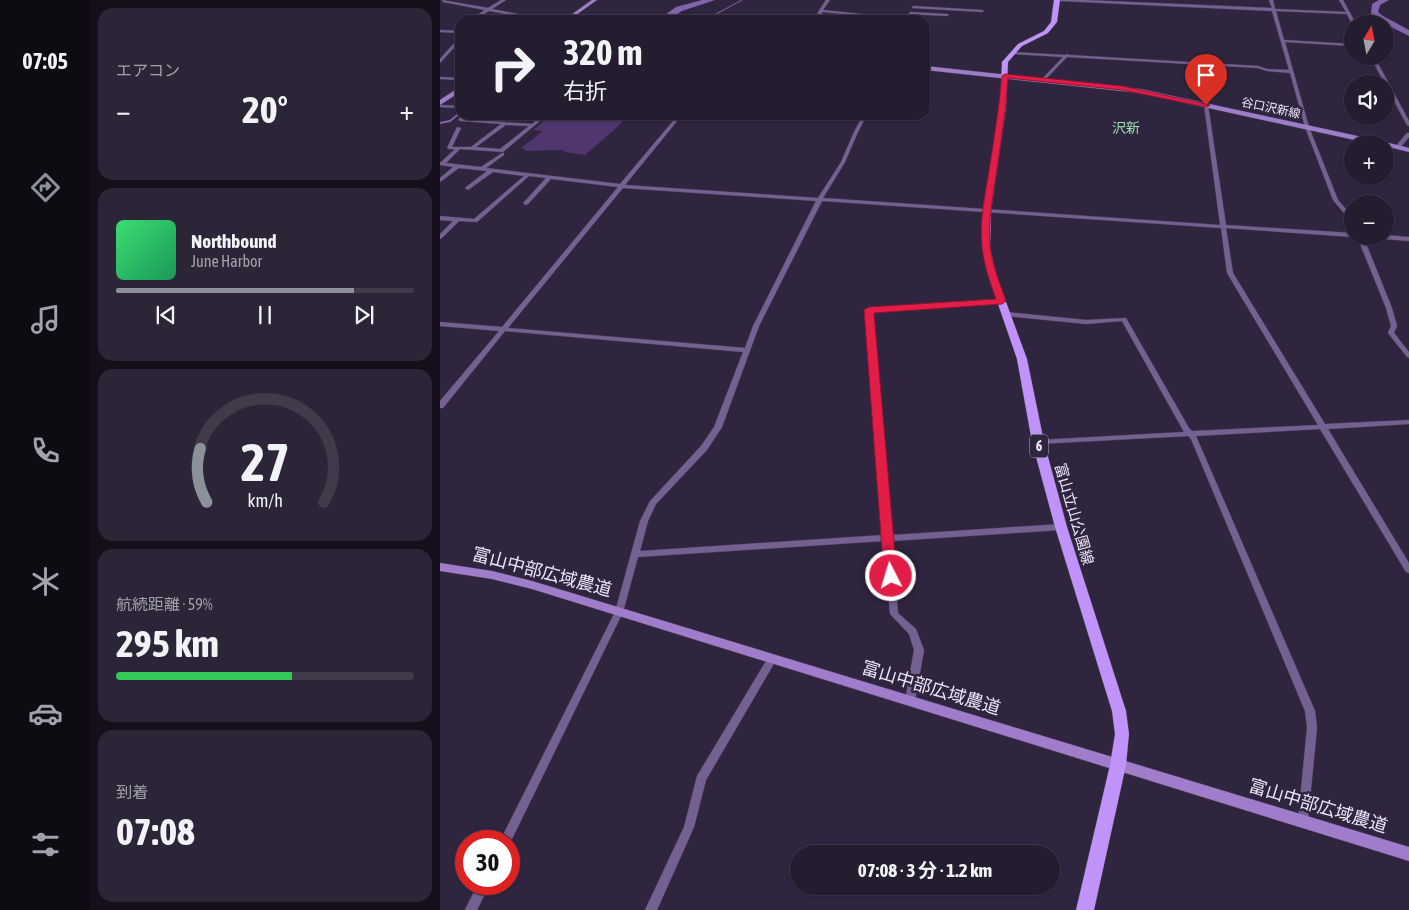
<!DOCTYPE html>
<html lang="ja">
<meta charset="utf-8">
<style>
:root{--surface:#241c2f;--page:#2c2537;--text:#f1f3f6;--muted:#a3a1aa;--line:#413a4b;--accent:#8c9099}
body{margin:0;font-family:"Asap Condensed","Noto Sans JP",sans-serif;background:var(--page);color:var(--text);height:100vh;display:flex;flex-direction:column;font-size:19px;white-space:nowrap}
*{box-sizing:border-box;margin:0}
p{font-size:16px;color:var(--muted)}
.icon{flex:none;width:28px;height:28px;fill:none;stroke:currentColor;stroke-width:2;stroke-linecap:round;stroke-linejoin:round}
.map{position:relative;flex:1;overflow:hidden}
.side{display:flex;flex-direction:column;gap:8px;padding:8px;background:#140f1a;width:350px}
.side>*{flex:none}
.guide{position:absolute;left:15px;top:15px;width:475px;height:105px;border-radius:15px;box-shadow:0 1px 4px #0004,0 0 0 1px var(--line);background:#241c2f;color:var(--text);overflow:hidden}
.needle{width:32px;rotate:10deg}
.tools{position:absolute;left:904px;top:15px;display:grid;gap:10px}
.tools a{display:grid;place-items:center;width:50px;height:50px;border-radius:50%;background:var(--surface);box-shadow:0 1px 4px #0004,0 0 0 1px var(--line);font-size:25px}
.speed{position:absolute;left:15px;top:830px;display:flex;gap:10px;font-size:25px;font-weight:700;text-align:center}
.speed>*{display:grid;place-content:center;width:65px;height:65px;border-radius:50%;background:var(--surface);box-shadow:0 1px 4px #0004,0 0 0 1px var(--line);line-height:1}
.speed .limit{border:8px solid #d22;background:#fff;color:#111}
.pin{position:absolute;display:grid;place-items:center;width:42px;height:42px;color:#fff;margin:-51px -21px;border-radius:50% 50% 50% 0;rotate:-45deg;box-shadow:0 0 5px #0007}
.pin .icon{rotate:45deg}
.me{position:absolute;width:55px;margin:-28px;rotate:355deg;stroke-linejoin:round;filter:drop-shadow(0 0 4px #0008)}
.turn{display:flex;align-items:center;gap:18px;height:105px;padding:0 25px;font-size:22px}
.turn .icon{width:65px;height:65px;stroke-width:2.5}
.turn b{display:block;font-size:35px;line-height:42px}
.big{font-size:38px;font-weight:700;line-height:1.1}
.side .card{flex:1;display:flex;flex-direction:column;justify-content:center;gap:8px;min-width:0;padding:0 18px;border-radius:15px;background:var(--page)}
.side .dial{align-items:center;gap:0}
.dial svg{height:130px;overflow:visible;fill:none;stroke:var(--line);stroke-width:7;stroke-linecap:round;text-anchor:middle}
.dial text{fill:var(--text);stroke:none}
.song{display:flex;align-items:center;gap:15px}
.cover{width:60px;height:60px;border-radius:8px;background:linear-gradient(135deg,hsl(140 70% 55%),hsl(150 70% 35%))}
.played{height:5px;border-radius:2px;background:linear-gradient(90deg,var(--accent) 80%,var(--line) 80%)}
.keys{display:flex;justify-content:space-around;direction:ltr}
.heat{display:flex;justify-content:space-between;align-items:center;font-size:28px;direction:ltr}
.charge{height:8px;border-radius:4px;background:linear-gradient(90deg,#34c759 59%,var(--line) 0)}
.trip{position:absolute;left:350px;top:845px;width:270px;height:50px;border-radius:25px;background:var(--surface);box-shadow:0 1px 4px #0004,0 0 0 1px var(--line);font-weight:700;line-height:50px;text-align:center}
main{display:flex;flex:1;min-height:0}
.tabs{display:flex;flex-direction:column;width:90px;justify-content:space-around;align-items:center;background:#0e0b13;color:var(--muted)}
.tabs .icon{width:35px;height:35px}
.tabs .active{color:var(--accent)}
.tabs b{font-size:22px;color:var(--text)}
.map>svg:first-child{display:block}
.green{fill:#4f366e}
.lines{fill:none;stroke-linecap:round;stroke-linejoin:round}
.stream-far1{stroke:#8363ac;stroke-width:1}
.stream{stroke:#8363ac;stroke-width:2}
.river{fill:#8363ac;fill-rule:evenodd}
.street-casing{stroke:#4a4059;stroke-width:1}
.secondary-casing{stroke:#4a4059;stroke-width:1}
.primary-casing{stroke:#4a4059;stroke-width:1}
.street{fill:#756191;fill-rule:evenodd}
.secondary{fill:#9f7dcb;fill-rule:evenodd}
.primary{fill:#bf93f8;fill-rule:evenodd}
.route{fill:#e11d48;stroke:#92132f}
.labels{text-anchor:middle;stroke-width:5;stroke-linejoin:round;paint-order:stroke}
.far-street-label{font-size:12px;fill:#ece6f7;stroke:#30253f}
.far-neighbourhood-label{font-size:14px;fill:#97deab;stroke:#30253f}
.shield{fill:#30253f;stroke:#b4acc0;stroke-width:1}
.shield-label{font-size:14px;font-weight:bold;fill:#ece6f7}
.street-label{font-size:15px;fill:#ece6f7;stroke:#30253f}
.near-street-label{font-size:18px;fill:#ece6f7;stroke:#30253f}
</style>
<main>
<nav class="tabs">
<b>07:05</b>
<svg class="icon active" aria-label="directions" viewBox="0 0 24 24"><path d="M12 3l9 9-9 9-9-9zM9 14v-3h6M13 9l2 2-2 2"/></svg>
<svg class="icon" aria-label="music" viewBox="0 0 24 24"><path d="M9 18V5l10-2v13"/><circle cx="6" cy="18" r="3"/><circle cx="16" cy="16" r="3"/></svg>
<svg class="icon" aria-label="phone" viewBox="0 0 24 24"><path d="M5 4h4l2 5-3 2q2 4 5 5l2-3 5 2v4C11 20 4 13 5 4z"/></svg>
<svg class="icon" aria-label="climate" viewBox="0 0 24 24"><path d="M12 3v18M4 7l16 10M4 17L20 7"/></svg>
<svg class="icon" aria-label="car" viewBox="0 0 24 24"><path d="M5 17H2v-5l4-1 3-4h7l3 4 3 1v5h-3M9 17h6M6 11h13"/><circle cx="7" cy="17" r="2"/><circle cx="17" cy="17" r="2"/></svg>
<svg class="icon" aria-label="filters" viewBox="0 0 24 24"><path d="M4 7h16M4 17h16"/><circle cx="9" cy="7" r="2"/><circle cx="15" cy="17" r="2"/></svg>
</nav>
<section class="side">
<div class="card"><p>エアコン</p>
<div class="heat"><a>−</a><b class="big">20°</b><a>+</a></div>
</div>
<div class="card">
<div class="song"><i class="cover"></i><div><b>Northbound</b><p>June Harbor</p></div></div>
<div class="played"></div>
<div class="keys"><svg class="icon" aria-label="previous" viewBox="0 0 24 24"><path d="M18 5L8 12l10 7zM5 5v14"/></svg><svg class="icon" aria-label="pause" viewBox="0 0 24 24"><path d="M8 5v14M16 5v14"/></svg><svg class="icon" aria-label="next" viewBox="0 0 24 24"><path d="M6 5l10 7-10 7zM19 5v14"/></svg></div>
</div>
<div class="card dial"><svg viewBox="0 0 100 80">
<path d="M14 69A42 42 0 1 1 86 69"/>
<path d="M14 69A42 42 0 0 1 10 36" stroke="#8c9099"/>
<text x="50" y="56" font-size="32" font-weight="700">27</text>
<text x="50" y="72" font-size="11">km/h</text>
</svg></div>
<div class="card"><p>航続距離 · 59%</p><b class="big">295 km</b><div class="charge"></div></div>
<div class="card"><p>到着</p><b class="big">07:08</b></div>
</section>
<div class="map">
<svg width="969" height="910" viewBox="0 0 969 910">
<rect width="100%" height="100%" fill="#30253f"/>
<!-- green -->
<polygon class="green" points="111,115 189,115 174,130 145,155 124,152 123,150 84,151 86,149 81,148 103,131 93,130"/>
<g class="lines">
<!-- stream-far1 -->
<polyline class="stream-far1" points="265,20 302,0"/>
<!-- stream -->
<polyline class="stream" points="0,123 10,121 20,113"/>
<!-- river -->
<g class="river">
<polygon points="262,0 275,0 242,11 228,20 218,20 236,7"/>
<polygon points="939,0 949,0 940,5 938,12 943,16 969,30 969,36 937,20 931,14 932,4"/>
</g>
<defs>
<g id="street">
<polygon points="2,0 48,8 61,0 66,0 52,9 83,15 127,20 83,17 49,11 34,20 29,20 45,10 3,2"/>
<polygon points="386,0 390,0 383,10 470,19 467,20 382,12 381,20 377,20 377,14"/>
<polygon points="618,0 644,0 832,8 829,0 833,0 835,9 906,12 899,0 903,0 916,24 912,25 907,14 836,11 844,40 912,44 912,46 845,42 869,127 898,200 912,216 912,221 910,220 893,200 865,127 850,73 827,71 818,68 627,57 604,81 602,81 602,79 623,57 572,54 570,53 572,52 625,55 627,54 629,55 818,66 827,69 849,70 832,11 620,1"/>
<polygon points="473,6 542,10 544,11 542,12 472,8"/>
<polygon points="470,12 507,14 509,15 507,16 469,14"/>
<polygon points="0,30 20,31 20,33 0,32"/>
<polygon points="19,38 20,38 20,41 0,63 0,59"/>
<polygon points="930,56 934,56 969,121 969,126 967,125"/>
<polygon points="0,77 20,78 20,80 0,79"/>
<path d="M764,104L768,105L786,225L912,233V236H914L912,237L786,228L793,273L885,424L969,420V424L888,429L969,563V573L966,572L880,429L756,436L875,711L877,728L868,820L867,824L863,825L859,824L858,820L867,728L865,711L751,439L748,436L598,444L594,442L598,440L744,432L682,321L646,324L566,316L563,314L566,312L646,320L686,318L749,428L752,431L878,425L787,273L781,228L382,201L319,326L282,427L267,450L216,504L208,521L200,551L443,535L426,310L429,308L561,299L564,301L563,302L432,312L452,535L621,524L624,525L625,527L624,529L621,530L452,541L458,613L476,629L484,650L475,701L473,704L470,705L467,704L465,701L474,650L469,634L450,614L444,541L198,557L183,612L69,845V841H60L175,612L200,521L210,501L261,446L274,427L303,352L65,331L3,408H0V401L59,331L0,326V322L62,327L178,187L111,179L88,204L86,205L83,203L84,202L106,178L89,176L37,222L19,221L2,238L0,239V234L13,221L0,220V216L34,219L84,176L53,172L28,190L25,188L26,187L47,171L19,168L0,182V178L13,167L0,165V163L15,149H9L7,148L17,127L21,128L12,147H31L61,124L20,121L18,120L22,115H27L24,119L92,124L102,115H107L63,152L20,149L6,163L41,167L62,153H64V155L46,168L180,184L238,115H242L185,185L378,198L401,162L414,132L423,115H427L418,132L405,162L383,198L780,225ZM66,125L89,126L60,149L36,147ZM183,188L376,201L313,326L305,348L68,328Z"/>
<polygon points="0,105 20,106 20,108 0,107"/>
<polygon points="967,133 969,133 969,137 960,148 956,148 956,146"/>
<polygon points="945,235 969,237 969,241 932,238 929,236"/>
<polygon points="917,236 923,236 952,308 957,326 954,333 969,352 969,358 967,357 948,333 951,326 946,308"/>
<polygon points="332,655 335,656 337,659 335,662 266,780 254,827 217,910 205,910 244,827 257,776 329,656"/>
<polygon points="38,884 50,884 37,910 25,910"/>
</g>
<g id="secondary">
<polygon points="152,0 157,0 129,20 124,20"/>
<polygon points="485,66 700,89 945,142 969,148 969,152 945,146 945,144 933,144 700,93 485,70"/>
<polygon points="20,87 20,92 0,105 0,100"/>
<polygon points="0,563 52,571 92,581 969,847 969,861 92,589 52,579 0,571"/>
</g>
<polygon id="primary" points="614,0 620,0 617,22 608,33 582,46 568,62 566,107 551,210 550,247 556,275 587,359 604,442 627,527 686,711 689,734 686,765 654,910 636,910 670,765 675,734 672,711 615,527 592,442 577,359 548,275 542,247 543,210 560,107 562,62 578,44 604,31 611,22"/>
</defs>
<!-- street casing -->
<use href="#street" class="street-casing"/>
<!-- secondary casing -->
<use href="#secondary" class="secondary-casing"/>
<!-- primary casing -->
<use href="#primary" class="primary-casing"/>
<!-- street -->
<use href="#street" class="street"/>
<!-- secondary -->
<use href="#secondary" class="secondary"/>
<!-- primary -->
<use href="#primary" class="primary"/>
</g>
<!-- route -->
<path class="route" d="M565,74L682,86L770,105L766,107L682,90L568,78C566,109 561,139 557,169C553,195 548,220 550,246C552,265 560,283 566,301L562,304L434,313L457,576L455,579H446L444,576L424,310L429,307L556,299C550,282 544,265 542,247C539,222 545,196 549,171C554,139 559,108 562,76Z"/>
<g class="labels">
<!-- far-street labels -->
<g class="far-street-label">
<text transform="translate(831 108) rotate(12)" y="4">谷口沢新線</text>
</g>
<!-- far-neighbourhood labels -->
<g class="far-neighbourhood-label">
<text x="686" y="133">沢新</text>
</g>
<!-- shield labels -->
<rect class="shield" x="590" y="434.5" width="18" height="23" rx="4"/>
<g class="shield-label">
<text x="599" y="451">6</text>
</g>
<!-- street labels -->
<g class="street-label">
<text transform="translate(634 514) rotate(74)" y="5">富山立山公園線</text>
</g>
<!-- near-street labels -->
<g class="near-street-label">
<text transform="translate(102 572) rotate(15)" y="6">富山中部広域農道</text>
<text transform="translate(491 688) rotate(17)" y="6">富山中部広域農道</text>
<text transform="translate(878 806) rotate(17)" y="6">富山中部広域農道</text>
</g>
</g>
</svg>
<div class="tools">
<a><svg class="needle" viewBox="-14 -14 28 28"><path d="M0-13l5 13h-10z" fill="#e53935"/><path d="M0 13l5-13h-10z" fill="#a3a1aa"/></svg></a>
<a><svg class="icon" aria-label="sound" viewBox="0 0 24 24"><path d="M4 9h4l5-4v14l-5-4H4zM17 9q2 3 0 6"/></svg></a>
<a>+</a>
<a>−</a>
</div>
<div class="speed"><div class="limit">30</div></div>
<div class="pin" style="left:766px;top:105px;background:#d93025"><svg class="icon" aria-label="arrive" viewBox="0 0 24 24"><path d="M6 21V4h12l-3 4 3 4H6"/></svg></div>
<svg class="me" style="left:451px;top:576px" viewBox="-20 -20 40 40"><circle r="17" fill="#e11d48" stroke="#fff" stroke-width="3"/><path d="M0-11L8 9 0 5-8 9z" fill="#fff"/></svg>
<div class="trip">07:08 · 3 分 · 1.2 km</div>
<div class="guide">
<div class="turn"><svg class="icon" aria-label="right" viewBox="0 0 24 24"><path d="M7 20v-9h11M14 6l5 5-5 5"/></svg><div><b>320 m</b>右折</div></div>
</div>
</div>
</main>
